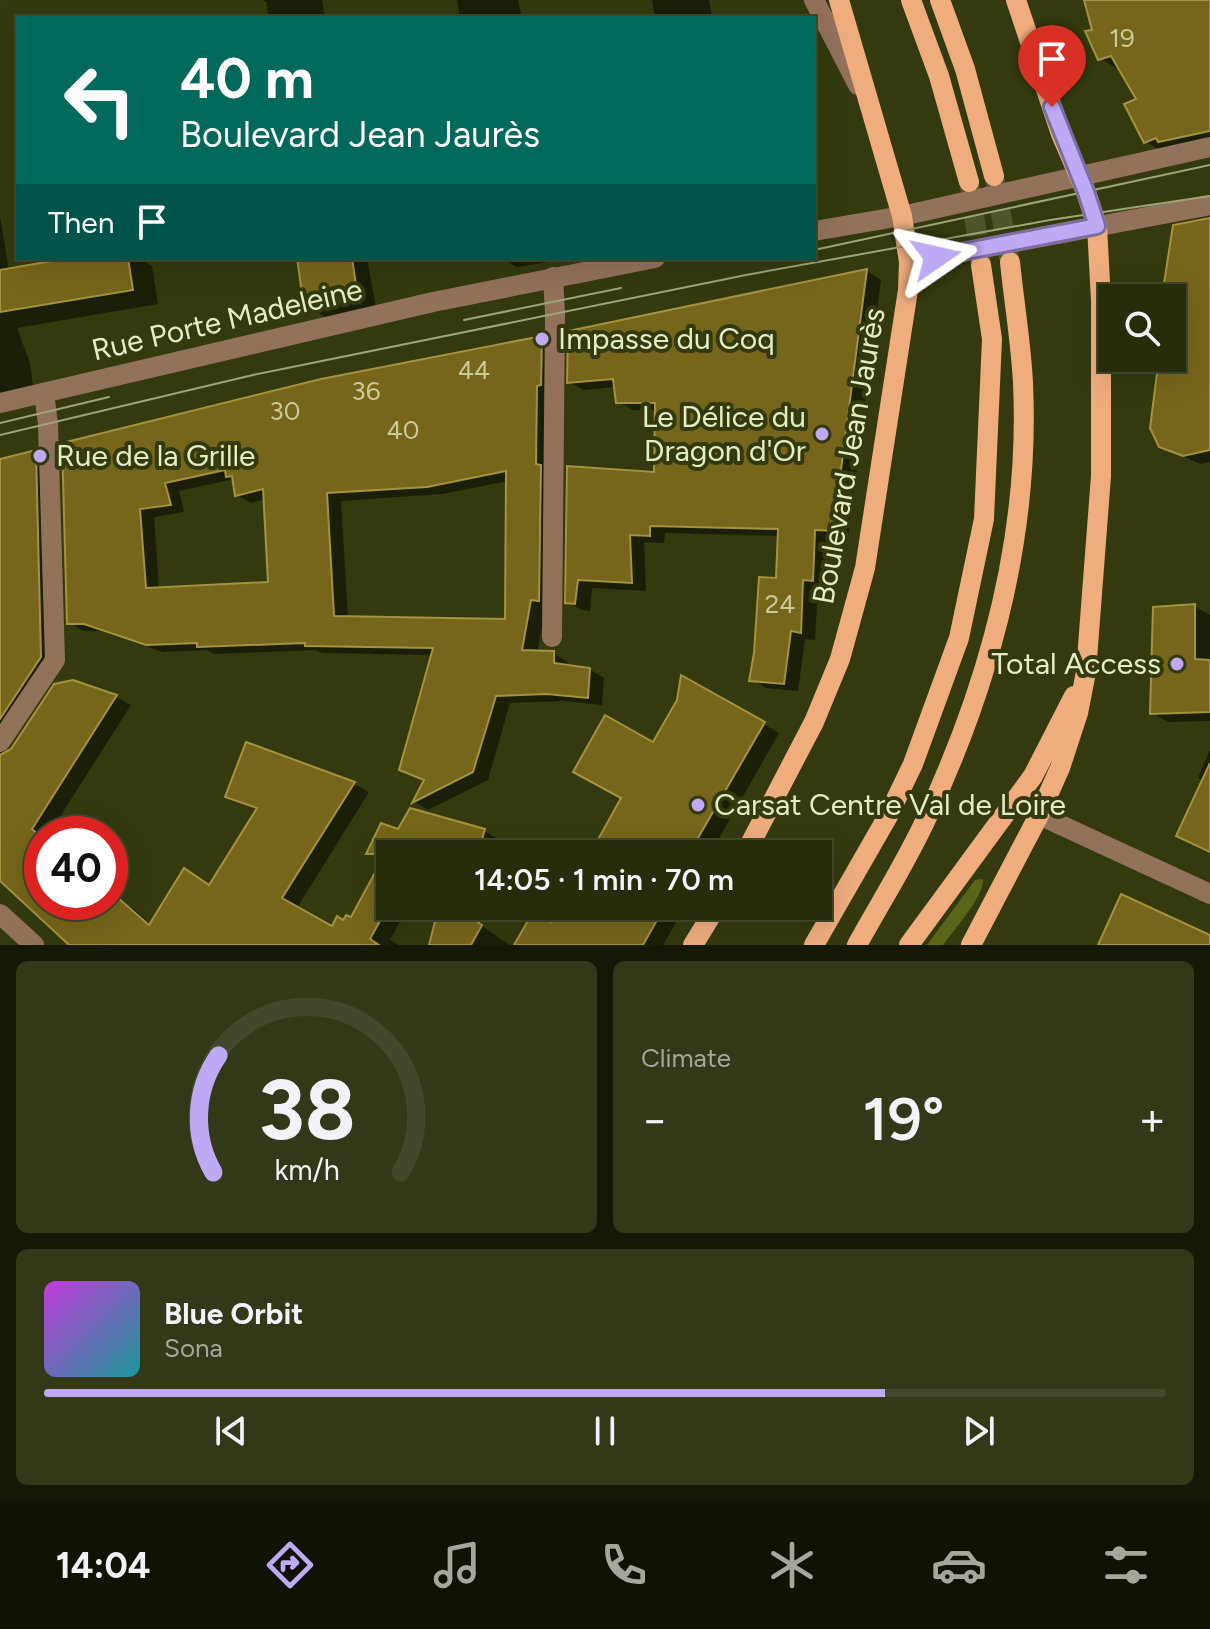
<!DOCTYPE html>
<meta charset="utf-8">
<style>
:root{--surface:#272c0a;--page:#333818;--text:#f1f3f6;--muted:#a4a79c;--line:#43482b;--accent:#bea9f5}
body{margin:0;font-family:Figtree,sans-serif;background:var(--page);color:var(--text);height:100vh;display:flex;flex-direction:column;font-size:30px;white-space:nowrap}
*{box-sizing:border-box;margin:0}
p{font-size:26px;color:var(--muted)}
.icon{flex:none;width:44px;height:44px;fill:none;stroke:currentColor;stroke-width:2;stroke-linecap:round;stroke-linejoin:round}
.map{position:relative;height:945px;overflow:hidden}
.sheet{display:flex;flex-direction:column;gap:16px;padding:16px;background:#151806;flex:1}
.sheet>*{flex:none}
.banner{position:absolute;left:16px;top:16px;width:800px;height:244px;border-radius:0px;box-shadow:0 8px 32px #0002,0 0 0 2px var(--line);background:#00695c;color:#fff;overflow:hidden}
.fabs{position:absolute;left:1098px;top:284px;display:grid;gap:16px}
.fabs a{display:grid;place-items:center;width:88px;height:88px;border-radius:0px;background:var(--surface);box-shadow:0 8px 32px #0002,0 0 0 2px var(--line);font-size:40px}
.speed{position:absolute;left:24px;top:816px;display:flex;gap:16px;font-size:40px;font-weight:700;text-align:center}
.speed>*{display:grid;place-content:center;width:104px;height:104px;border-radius:50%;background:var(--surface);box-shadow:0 8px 32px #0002,0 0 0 2px var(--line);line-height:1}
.speed .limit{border:12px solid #d22;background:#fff;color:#111}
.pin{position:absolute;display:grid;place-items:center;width:68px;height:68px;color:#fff;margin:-82px -34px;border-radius:50% 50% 50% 0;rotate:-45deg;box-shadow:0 0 8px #0007}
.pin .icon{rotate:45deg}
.me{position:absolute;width:88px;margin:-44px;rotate:79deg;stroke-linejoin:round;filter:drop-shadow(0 0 6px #0008)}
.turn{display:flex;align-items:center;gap:28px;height:168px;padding:0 32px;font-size:36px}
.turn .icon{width:104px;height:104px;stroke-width:2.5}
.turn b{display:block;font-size:56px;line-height:68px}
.then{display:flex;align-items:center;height:76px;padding:0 32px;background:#0003;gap:16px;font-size:30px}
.big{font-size:60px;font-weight:600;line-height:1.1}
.sheet .card{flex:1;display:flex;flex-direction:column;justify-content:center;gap:12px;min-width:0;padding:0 28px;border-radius:12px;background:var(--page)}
.sheet .dial{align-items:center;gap:0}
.dial svg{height:208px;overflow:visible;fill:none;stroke:var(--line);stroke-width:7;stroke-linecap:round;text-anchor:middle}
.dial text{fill:var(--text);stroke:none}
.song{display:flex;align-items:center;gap:24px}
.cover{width:96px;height:96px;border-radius:12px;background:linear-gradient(135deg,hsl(290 70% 55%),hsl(180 70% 35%))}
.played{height:8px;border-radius:4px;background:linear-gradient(90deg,var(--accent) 75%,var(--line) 75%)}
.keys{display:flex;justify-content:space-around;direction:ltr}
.heat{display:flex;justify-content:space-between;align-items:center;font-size:44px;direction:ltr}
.sheet .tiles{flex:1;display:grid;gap:16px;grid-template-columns:1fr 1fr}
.card:last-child{grid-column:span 2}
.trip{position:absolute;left:376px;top:840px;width:456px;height:80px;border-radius:0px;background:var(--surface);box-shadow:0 8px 32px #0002,0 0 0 2px var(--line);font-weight:600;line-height:80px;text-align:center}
.tabs{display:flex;height:128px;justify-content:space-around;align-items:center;background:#101204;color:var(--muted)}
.tabs .icon{width:56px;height:56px}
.tabs .on{color:var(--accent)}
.tabs b{font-size:36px;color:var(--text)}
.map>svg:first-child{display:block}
.green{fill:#5b651a}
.shadow{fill:#0007;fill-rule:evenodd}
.building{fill:#76661b;stroke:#a5923e;stroke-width:2;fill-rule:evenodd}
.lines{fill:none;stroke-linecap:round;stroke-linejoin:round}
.major-tunnel{stroke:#4e5529;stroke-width:20;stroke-dasharray:20 10;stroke-linecap:butt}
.minor{stroke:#93725c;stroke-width:20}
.major{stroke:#efad7e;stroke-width:20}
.tram{stroke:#9da47a;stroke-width:2}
.route-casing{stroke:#7c6e9f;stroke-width:20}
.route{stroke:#bea9f5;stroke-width:14}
.poi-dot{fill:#bea9f5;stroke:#343a0e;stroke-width:3}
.labels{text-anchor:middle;stroke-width:8;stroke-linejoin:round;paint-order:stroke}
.number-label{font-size:26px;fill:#c8ca99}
.street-label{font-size:30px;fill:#e4ecc3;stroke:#343a0e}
.poi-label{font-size:30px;fill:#e4ecc3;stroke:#343a0e;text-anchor:start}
</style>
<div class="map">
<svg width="1210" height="945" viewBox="0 0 1210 945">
<rect width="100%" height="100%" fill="#343a0e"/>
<!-- green -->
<path class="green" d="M983,879C985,895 953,931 943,945H927L975,880Z"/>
<!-- shadow -->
<g class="shadow">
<polygon points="262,0 322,0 325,18 269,18 266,2"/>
<polygon points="457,0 518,0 522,18 460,18"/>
<polygon points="652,0 709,0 712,18 655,18"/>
<polygon points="1085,0 1210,0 1210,143 1162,151 1146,142 1139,99 1119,67 1116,68 1100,58"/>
<polygon points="0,217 9,270 81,258 139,258 152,266 158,304 17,328 30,363 35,402 0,408"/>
<polygon points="1210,219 1210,462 1200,464 1161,446 1161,358 1172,358 1172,298 1169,298"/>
<polygon points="299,258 367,258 376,308 325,317 306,306"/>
<polygon points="501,258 561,258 561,260 517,267"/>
<polygon points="867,271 881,280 848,538 829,537 827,588 818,587 815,640 805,639 798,691 766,688 752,680 778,581 780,536 665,533 664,543 644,542 646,591 592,588 590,611 582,610 567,602 569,469 656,474 656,410 633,410 618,402 616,387 584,390 569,382 570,333"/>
<path d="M541,338L556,346L546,607L537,653H553L568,662V667L589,669L604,678L602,705L563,701L510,703L488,780L428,810L415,802L426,782L401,769L434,655L322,653L316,650L214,654L207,650L163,652L100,631H83L69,622L64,445ZM234,479L237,495L251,503L266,499L271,584L159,589L154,517L184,512L179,491ZM508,481L507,621L348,618L341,501L442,494Z"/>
<polygon points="35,452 51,461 56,666 4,744 3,755 12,751 73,682 116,697 131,705 49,834 42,834 42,902 110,902 110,897 133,908 151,924 211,886 258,810 228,796 247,744 354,784 369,792 297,908 333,928 351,920 385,857 371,849 399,832 484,831 500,840 496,854 390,854 390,906 408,906 390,940 399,945 71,945 0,880 0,461"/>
<polygon points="1194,606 1210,615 1210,721 1168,722 1152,713"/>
<polygon points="682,678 779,733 713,849 715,854 592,854 679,700"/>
<polygon points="1210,750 1210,852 1178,836 1204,781 1198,778"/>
<polygon points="439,906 482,906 477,923 510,945 431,945"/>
<polygon points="563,906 685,906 663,945 516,945 552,925"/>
</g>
<!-- building -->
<g class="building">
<polygon points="1084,0 1210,0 1210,131 1158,142 1156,138 1144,143 1124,104 1136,99 1111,56 1098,60 1085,31 1092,30"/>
<polygon points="1210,218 1210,450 1183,456 1159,447 1150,428 1159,358 1172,358 1172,298 1167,298 1168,291 1163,290 1173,225"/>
<polygon points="69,258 128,258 133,290 0,312 0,270"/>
<polygon points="297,258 352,258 358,298 304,307"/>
<polygon points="867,269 833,531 815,530 813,581 803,580 801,633 791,631 784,684 749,681 754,653 759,577 776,578 778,529 650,526 650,536 630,535 632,583 578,580 575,604 565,603 567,466 654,472 655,403 616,403 613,379 567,383 568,331"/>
<path d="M542,336L541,385L537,386L536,464L541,465L539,601L531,600L522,650L554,651V663L590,668L588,698L547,694L496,696L473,772L412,803L424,780L399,770L433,648L305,646V643L197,647V643L146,645L84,624H67L62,443L321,379ZM225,470L226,477L232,476L235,496L263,489L268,582L146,588L140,509L171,505L165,483ZM506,471L505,619L334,616L327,493L427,487Z"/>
<polygon points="36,450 41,657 0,719 0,459"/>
<polygon points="1195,604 1195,659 1210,660 1210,712 1150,714 1153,607"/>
<polygon points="681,675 765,722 698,838 724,854 590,854 621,798 573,772 605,715 653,742 677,700"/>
<polygon points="73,680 117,695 32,829 42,838 42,902 114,902 117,897 149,925 184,868 209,885 257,808 225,797 246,742 355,782 282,898 332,926 337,916 343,920 346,915 351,917 385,854 366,854 381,823 398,829 410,808 485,829 478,854 390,854 390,903 370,939 379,945 69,945 0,881 0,755 11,749 54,684"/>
<polygon points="1210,763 1210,852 1176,836"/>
<polygon points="1121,894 1210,935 1210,945 1098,945"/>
<polygon points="439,906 454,906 482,925 471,945 429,945"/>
<polygon points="560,906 665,906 643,945 514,945 533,912 551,922"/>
</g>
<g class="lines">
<!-- major-tunnel -->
<g class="major-tunnel">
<polyline points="995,180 1009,258"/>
<polyline points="970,186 981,265"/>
</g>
<!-- minor -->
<g class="minor">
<polyline points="814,0 858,85"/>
<polyline points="814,231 902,216 1210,147"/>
<polyline points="909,262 1210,205"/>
<polyline points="0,403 433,302 655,258"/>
<polyline points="552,637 555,314 553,277"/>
<polyline points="0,742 55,660 48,424 44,393"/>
<polyline points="1039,815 1210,894"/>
<polyline points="0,914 34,945"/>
</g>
<!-- major -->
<g class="major">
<polyline points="911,0 939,76 969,182"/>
<polyline points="940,0 965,69 994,176"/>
<polyline points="745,854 814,722 840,659 865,568 908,290 909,262 902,216 839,0"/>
<polyline points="693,945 717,906"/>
<polyline points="814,945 888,816 913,764 959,638 984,519 992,339 981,265"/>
<path d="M857,945C880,903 907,861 927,817C990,682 1030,533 1023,383C1021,343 1014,302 1010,262"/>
<polyline points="909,945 1033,776 1074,696"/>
<polyline points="971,945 1039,815 1060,768 1078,713 1086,672 1101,476 1101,301 1097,226 1086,192 1061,134 1016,0"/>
</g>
<!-- tram -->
<g class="tram">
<polyline points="814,250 1210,165"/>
<polyline points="464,320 621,288"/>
<polyline points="0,423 109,397"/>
<polyline points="0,435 253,375 746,275 1050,220 1210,196"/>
</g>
</g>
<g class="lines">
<defs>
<polyline id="route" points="936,257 1097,226 1086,192 1052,107"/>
</defs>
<!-- route casing -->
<use href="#route" class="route-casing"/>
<!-- route -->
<use href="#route" class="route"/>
</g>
<!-- markers -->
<g class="poi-dot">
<circle cx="542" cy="339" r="8"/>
<circle cx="822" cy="434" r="8"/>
<circle cx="40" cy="456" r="8"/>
<circle cx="1177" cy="664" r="8"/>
<circle cx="698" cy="805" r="8"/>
</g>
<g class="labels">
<!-- number labels -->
<g class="number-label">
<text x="1122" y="47">19</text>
<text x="474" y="379">44</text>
<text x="366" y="400">36</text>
<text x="285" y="420">30</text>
<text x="403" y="439">40</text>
<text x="780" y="613">24</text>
</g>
<!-- street labels -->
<g class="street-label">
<text transform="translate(227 320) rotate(-13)" y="10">Rue Porte Madeleine</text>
<text transform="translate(849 456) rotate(-80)" y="10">Boulevard Jean Jaurès</text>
</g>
<!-- poi labels -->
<g class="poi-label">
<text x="558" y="349">Impasse du Coq</text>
<text x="806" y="427" text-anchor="end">Le Délice du<tspan x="806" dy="34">Dragon d'Or</tspan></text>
<text x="56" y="466">Rue de la Grille</text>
<text x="1161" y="674" text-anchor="end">Total Access</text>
<text x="714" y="815">Carsat Centre Val de Loire</text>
</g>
</g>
</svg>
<div class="fabs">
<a><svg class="icon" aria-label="search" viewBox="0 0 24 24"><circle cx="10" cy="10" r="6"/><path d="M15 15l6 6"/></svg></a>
</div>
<div class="speed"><div class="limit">40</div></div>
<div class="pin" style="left:1052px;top:107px;background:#d93025"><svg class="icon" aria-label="arrive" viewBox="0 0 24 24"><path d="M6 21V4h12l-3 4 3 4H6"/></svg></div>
<svg class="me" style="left:936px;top:257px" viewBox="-20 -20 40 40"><path d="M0-17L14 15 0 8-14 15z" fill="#bea9f5" stroke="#fff" stroke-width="4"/></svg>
<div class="trip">14:05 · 1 min · 70 m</div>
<div class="banner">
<div class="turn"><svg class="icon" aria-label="left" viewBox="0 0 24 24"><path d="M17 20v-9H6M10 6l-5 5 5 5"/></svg><div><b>40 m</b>Boulevard Jean Jaurès</div></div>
<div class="then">Then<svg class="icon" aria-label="arrive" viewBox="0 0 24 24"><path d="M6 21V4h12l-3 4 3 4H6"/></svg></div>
</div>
</div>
<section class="sheet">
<div class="tiles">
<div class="card dial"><svg viewBox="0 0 100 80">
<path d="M14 69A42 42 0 1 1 86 69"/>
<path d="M14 69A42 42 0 0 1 16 24" stroke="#bea9f5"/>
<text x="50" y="56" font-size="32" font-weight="700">38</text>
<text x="50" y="72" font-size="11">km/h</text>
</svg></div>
<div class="card"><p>Climate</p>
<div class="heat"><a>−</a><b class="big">19°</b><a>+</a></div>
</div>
<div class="card">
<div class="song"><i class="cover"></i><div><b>Blue Orbit</b><p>Sona</p></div></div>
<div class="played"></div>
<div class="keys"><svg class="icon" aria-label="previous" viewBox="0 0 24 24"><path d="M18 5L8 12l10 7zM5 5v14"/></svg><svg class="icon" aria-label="pause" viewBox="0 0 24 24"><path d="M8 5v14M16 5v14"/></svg><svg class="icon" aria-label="next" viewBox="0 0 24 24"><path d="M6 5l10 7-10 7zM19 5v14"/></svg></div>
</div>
</div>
</section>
<nav class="tabs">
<b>14:04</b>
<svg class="icon on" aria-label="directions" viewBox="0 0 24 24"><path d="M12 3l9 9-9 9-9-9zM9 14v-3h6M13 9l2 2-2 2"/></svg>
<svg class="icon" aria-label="music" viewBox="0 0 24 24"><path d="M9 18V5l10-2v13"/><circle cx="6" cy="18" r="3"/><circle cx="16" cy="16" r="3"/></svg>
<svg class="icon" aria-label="phone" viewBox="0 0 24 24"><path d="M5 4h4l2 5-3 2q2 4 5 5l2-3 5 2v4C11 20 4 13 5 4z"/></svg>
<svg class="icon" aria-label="climate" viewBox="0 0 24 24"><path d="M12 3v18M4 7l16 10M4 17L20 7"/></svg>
<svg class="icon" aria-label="car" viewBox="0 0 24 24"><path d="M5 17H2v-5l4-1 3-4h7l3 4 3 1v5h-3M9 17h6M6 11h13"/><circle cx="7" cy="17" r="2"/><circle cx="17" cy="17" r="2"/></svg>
<svg class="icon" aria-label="filters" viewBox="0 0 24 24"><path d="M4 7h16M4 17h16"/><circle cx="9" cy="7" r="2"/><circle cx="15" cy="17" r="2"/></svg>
</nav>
